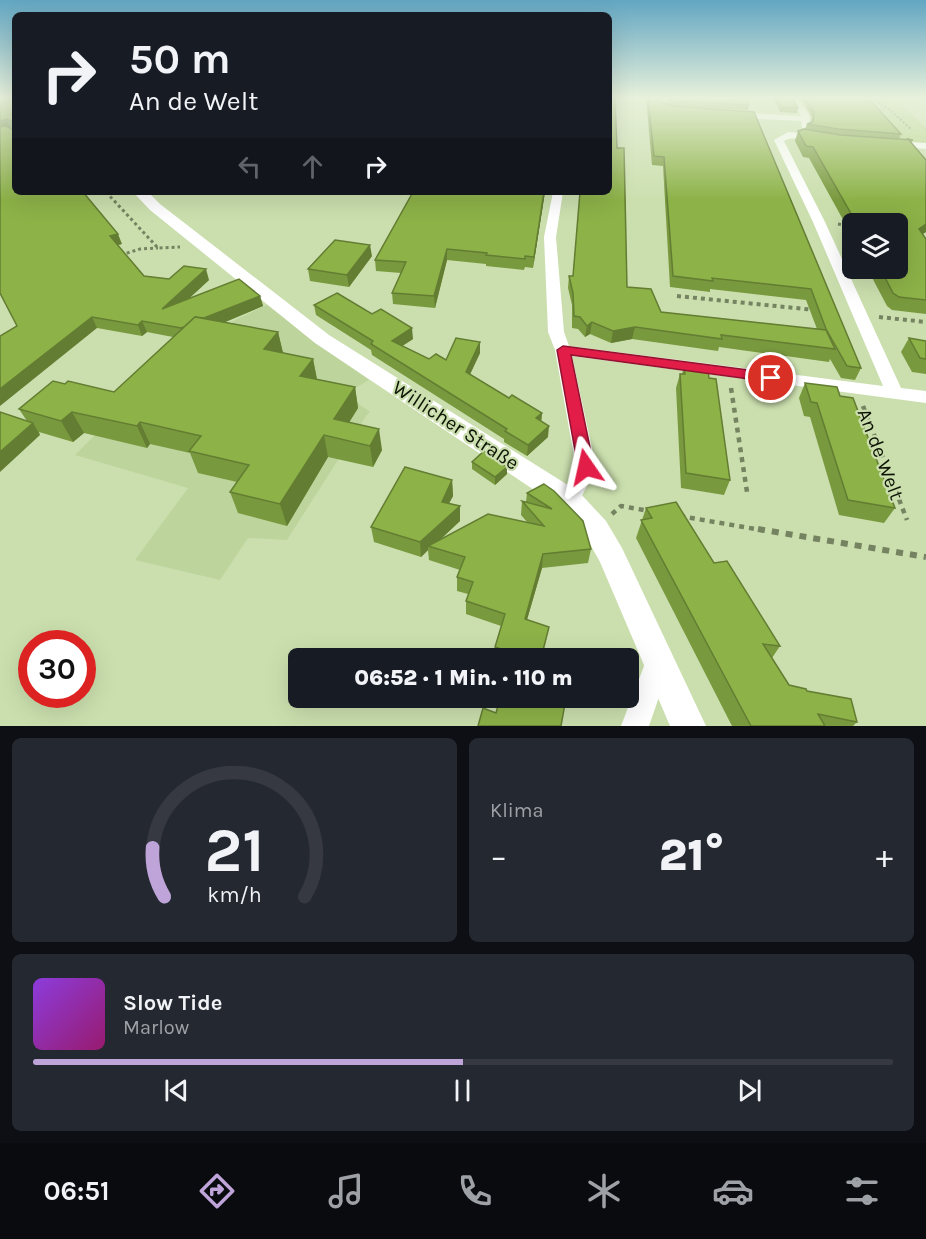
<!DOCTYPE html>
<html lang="de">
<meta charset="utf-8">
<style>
:root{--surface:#171b24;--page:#242831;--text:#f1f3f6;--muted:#9ea1a6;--line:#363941;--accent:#bfa4da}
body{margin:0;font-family:Karla,sans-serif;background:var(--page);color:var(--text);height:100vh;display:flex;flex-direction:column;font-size:22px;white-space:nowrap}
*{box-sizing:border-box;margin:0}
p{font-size:20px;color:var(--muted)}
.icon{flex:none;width:33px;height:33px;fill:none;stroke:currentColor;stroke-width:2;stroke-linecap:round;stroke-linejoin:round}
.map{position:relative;height:726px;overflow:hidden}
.panel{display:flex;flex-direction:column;gap:12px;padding:12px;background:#0d0f14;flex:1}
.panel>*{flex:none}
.banner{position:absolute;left:12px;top:12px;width:600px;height:183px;border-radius:9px;box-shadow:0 6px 24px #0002;background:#171b24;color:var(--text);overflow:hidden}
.tools{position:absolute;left:842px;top:213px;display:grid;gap:12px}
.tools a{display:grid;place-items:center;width:66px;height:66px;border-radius:9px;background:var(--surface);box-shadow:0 6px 24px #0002;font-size:30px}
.speed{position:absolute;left:18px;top:630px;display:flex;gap:12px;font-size:30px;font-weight:700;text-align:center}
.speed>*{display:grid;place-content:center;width:78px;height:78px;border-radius:50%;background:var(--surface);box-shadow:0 6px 24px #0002;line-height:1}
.speed .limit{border:9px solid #d22;background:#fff;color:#111}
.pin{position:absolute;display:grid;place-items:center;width:51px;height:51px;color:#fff;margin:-26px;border:3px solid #fff;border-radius:50%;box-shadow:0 2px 6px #0007}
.me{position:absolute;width:66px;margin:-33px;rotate:349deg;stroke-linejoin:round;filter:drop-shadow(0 0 4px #0008)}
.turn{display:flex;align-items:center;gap:21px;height:126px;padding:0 18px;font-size:27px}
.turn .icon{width:78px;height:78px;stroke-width:2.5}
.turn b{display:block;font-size:42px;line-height:51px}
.lanes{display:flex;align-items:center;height:57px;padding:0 18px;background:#0003;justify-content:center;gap:30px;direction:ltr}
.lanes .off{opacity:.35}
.big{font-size:45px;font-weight:800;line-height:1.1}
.panel .card{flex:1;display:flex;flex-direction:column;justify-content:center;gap:9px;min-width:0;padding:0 21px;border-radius:9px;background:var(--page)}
.panel .dial{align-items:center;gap:0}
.dial svg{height:156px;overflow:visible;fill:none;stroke:var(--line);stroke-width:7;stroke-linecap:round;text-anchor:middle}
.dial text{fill:var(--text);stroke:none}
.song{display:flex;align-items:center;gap:18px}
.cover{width:72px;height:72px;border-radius:9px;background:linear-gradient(135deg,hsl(270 70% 55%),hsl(320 70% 35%))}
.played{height:6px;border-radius:3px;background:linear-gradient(90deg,var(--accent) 50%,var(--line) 50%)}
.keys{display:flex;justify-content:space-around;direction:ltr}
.heat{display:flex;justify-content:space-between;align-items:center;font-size:33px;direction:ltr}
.panel .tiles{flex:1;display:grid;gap:12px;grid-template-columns:1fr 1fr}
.card:last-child{grid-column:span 2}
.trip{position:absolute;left:288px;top:648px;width:351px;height:60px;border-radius:9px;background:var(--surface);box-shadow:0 6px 24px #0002;font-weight:800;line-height:60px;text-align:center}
.tabs{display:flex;height:96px;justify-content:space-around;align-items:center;background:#090b0e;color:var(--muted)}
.tabs .icon{width:42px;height:42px}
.tabs .active{color:var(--accent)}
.tabs b{font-size:27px;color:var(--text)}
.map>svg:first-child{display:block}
.built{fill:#bdd49d}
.green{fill:#b6d488}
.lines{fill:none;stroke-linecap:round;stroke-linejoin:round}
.path-far4{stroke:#758361;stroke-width:2;stroke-dasharray:2 2;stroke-linecap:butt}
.path-far3{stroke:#758361;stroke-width:3;stroke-dasharray:3 3;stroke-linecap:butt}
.path-far2{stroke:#758361;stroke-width:4;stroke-dasharray:4 4;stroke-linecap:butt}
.path-far1{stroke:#758361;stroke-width:4.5;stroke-dasharray:5 5;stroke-linecap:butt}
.path{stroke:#758361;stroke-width:6;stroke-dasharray:7 7;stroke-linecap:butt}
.minor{fill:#fff;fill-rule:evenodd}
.tertiary{fill:#fff;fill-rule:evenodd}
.wall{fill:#79993e}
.shaded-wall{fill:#637d32}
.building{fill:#8db248;stroke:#637d32;stroke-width:1.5}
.route{fill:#e11d48;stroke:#92132f;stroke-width:1.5}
.labels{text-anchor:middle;stroke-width:4.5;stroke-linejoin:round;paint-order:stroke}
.street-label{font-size:20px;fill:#0d1404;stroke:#cbdfae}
</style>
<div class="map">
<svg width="926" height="726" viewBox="0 0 926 726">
<rect width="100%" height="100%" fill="#cbdfae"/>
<!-- built -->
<polygon class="built" points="267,305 369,380 345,394 370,412 366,416 287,540 248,538 220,580 135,560 188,488 75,455 184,346 206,348 233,321"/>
<!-- green -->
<polygon class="green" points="819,98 895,98 926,128 926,143 901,141 867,101"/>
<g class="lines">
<!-- path-far4 -->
<polyline class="path-far4" points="871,98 890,110 912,130"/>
<!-- path-far3 -->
<g class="path-far3">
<polyline points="106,192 158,248 180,247"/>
<polyline points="838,224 852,226"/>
<polyline points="121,255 140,249 158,248"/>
</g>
<!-- path-far2 -->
<g class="path-far2">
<polyline points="677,296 815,310"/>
<polyline points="879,317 926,322"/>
</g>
<!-- path-far1 -->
<g class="path-far1">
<polyline points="731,388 747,492"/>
<polyline points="863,406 907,520"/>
<polyline points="612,514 621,506 649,511"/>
<polyline points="680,516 767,531"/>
</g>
<!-- path -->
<polyline class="path" points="758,529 926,557"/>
<!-- minor -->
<g class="minor">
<polygon points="790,98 798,98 810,117 808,128 802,128 801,121 734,118 730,115 734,112 801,116"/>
<path d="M788,132L818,134L823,137C811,144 796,134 784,141L825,222L901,388L926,391V403L572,356L596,467L577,506L570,508L563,506L560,500L576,467L555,350L548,332L544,237L553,192H563L556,237L564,332L569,346L883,386L813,222L774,140Z"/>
<polygon points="891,141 926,143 926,149 888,146 888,142"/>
<polygon points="658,649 667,653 671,662 649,726 621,726 649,653"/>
</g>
<!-- tertiary -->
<polygon class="tertiary" points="133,192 148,192 160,204 329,335 579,492 606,521 622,548 706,726 670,726 600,562 586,537 561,508 315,343 150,210"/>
</g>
<!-- wall -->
<g class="wall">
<polygon points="0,98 15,98 15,192 122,244 117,245 144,276 169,279 209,280 189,298 260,296 263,306 225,322 278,332 283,353 313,359 317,379 355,387 358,408 349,422 382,450 373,467 328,457 287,526 238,513 230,492 237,482 198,473 190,453 150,444 147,448 84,433 73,442 39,432 40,435 27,421 19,409 65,384 114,392 173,337 147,332 142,336 97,328 17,326"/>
<polygon points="646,98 658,98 658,101 672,106 754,112 861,368 855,380 841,378 830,359 829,362 719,347 718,351 632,339 611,343 590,334 585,337 578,329 572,328 572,305 568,288 569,276 573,276 580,192 617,148 627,287 661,312 817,329 806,300 710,289 710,292 670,287 663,166 652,165"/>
<polygon points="667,98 746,98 749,105 748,110 673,106 668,104"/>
<polygon points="773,98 792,98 798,108 797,113 780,112"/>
<polygon points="801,98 868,98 901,134 899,139 913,140 911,143 926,160 926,232 922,234 926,239 926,314 892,310 887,306 867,268 897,268 897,224 852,224 852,236 809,158 803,157 795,141 798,131 805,129 807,124 811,123 812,117"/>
<polygon points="916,98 926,98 926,100"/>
<polygon points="413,192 545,192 533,268 525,267 524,270 486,266 486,264 447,260 435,308 393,304 392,293 401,273 376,271 375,260"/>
<polygon points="372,256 349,287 310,281 308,269"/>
<polygon points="314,305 413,339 402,346 429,359 446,360 480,342 480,353 470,374 509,398 542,413 541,421 548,437 527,456 504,442 504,439 372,355 371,350 316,315"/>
<polygon points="909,338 926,341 926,374 912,372 901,352"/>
<polygon points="684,367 709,378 730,480 724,495 681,488 676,388 680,374 682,374"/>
<polygon points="805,383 840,396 895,508 884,523 839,515 810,417 804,416 799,398"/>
<polygon points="472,462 507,474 495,485 472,469"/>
<polygon points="452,480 453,496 449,503 460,506 460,521 441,539 527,522 521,515 522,501 526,502 527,493 544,484 591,549 588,563 542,568 527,620 549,627 542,658 494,658 495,647 501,626 466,614 466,601 468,594 457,591 457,577 460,570 429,560 428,550 421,557 374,542 371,527"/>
<polygon points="646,508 714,563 780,646 772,658 789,685 807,691 857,722 853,726 732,726 636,538"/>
</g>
<!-- shaded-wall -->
<g class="shaded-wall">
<polygon points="7,119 10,127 0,130 0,121"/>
<polygon points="544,192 545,192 533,268 534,257"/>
<polygon points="926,224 926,232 912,241 919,229"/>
<polygon points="118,234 122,244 113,246 110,236"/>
<polygon points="370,245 372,256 349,287 347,275"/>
<polygon points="447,249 447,260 435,308 434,296"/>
<polygon points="206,269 209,280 166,320 162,309"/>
<polygon points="260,296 263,306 185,339 181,328"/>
<polygon points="92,317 97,328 0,406 0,389"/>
<polygon points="142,321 147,332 142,336 138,325"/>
<polygon points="592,322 590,334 585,337 587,326"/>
<polygon points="635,327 632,339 611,343 613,331"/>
<polygon points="412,328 413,339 393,352 392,341"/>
<polygon points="278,332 283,353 269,370 264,349"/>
<polygon points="480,342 480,353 466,383 466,372"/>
<polygon points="313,359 317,380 300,376"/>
<polygon points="355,387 358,408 339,439 334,419"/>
<polygon points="72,412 84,433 73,442 61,421"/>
<polygon points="542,413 541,424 536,418"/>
<polygon points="140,422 150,444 147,448 137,426"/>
<polygon points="33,423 40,435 0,472 0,452"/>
<polygon points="549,426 548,437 527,456 528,445"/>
<polygon points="379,429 382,450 373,467 370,446"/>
<polygon points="324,435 328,457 287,526 280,504"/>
<polygon points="507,467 507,474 495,485 495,477"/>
<polygon points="452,480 453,496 442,517 442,502"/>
<polygon points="460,506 460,521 432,547 428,546 428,550 421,557 420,542"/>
<polygon points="543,554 542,568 523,633 525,619"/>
</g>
<!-- building -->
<g class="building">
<polygon points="0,98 15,98 15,192 83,192 118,234 110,236 144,276 169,279 184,266 206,269 162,309 239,279 260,296 204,318 195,317 184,327 181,328 142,321 138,325 92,317 0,389 0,336 17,326 0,293 0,127 6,126 12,129 14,123 7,119 0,121"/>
<polygon points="609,98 615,98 617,148 624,148 627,287 651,289 661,312 826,330 835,349 721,335 722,339 635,327 613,331 592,322 587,326 580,317 574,316 573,293 569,276 573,276 580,192 609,192"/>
<polygon points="648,98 658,98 658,101 672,106 754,112 861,368 847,366 826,329 811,289 712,278 713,281 673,276 664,157 654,156"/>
<polygon points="669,98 746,98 749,105 674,101"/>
<polygon points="777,98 792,98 798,108 782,107"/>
<polygon points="805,98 868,98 901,134 838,129 807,124 813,122 814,112"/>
<polygon points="804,129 840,135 913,140 908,139 926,160 926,224 919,229 926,239 926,300 899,297 893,293 880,268 897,268 897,224 857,224 813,147 806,146 798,131"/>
<polygon points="413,192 544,192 534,257 525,256 525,259 486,255 487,253 447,249 434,296 392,293 406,262 375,260"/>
<polygon points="335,240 370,245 347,275 308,269"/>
<polygon points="337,293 372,314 381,309 412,328 392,341 429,359 436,354 446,360 456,338 480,342 466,372 509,398 512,395 542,413 536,418 549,426 528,445 505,431 507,429 371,344 373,341 314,305"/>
<polygon points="195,317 278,332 264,349 313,359 300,376 355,387 334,419 379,429 370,446 324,435 280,504 230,492 249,465 189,451 201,436 140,422 137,426 72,412 61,421 19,409 53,381 65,384 68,381 114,392"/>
<polygon points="909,338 926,341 926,359 920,358"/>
<polygon points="684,367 708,370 709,378 716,379 730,480 686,473 680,374 685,374"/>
<polygon points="805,383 837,387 840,396 853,398 895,508 848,500 817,403 811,402"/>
<polygon points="0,412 33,423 0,452"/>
<polygon points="484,451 507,467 495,477 472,462"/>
<polygon points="405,467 452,480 442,502 460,506 420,542 371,527"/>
<polygon points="544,484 554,491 583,521 591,549 543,554 525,619 549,627 541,658 512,658 513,653 495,647 505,614 466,601 473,582 457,577 465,557 428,546 488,514 544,526 522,501 552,509 527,493"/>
<polygon points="676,502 714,563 727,561 780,646 763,644 789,685 806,689 807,691 851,699 857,722 818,714 825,726 751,726 641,520 652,518 646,508"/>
<polygon points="500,698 566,698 561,726 478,726 483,708 496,713"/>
</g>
<!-- sky -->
<linearGradient id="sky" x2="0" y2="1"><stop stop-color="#62a6c2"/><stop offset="0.49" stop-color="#e8f1db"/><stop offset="1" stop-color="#e8f1db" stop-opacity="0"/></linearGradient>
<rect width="926" height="200" fill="url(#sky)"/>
<!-- route -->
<polygon class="route" points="563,346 771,373 778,378 771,382 571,355 594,467 592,471 586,473 580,471 578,467 557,350"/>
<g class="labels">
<!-- street labels -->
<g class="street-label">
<text transform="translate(456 425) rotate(33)" y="7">Willicher Straße</text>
<text transform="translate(881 454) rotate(69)" y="7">An de Welt</text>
</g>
</g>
</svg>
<div class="tools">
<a><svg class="icon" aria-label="layers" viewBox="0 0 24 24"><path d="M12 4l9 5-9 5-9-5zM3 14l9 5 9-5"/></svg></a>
</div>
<div class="speed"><div class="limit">30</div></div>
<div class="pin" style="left:771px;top:378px;background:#d93025"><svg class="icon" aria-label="arrive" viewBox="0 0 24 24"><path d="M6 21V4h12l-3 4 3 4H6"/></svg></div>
<svg class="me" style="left:586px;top:467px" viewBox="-20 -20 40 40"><path d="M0-17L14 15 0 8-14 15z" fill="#e11d48" stroke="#fff" stroke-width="4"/></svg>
<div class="trip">06:52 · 1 Min. · 110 m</div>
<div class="banner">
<div class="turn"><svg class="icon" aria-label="right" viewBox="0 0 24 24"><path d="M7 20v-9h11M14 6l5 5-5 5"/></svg><div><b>50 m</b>An de Welt</div></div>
<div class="lanes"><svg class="icon off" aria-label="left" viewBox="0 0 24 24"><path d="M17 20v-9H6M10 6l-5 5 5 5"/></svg><svg class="icon off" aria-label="ahead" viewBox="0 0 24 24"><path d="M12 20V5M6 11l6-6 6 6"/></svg><svg class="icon" aria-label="right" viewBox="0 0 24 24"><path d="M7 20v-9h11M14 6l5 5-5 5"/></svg></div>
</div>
</div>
<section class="panel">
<div class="tiles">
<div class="card dial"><svg viewBox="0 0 100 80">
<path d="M14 69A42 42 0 1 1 86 69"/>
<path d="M14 69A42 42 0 0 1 8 44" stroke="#bfa4da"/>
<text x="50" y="56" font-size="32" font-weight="700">21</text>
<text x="50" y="72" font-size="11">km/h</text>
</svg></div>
<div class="card"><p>Klima</p>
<div class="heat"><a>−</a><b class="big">21°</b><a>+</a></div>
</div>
<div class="card">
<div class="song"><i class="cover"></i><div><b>Slow Tide</b><p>Marlow</p></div></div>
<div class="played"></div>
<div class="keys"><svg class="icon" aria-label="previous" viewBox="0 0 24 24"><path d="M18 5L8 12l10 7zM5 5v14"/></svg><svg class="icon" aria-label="pause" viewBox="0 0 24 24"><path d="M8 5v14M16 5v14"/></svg><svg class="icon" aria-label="next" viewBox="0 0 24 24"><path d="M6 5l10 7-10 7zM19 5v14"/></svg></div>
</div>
</div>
</section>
<nav class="tabs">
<b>06:51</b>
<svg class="icon active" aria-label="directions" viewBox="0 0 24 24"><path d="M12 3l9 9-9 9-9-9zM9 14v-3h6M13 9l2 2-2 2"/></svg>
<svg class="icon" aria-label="music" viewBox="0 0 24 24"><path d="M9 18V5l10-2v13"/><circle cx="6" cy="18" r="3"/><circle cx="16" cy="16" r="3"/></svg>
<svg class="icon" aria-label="phone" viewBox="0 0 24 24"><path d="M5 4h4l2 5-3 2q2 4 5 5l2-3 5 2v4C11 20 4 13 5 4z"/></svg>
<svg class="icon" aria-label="climate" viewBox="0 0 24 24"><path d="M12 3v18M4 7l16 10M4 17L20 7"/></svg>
<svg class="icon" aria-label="car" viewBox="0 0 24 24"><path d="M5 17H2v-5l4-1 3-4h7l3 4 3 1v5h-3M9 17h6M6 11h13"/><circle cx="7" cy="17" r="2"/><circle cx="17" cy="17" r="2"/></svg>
<svg class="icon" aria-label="filters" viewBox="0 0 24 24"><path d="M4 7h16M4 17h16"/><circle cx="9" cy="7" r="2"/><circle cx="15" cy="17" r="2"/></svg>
</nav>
